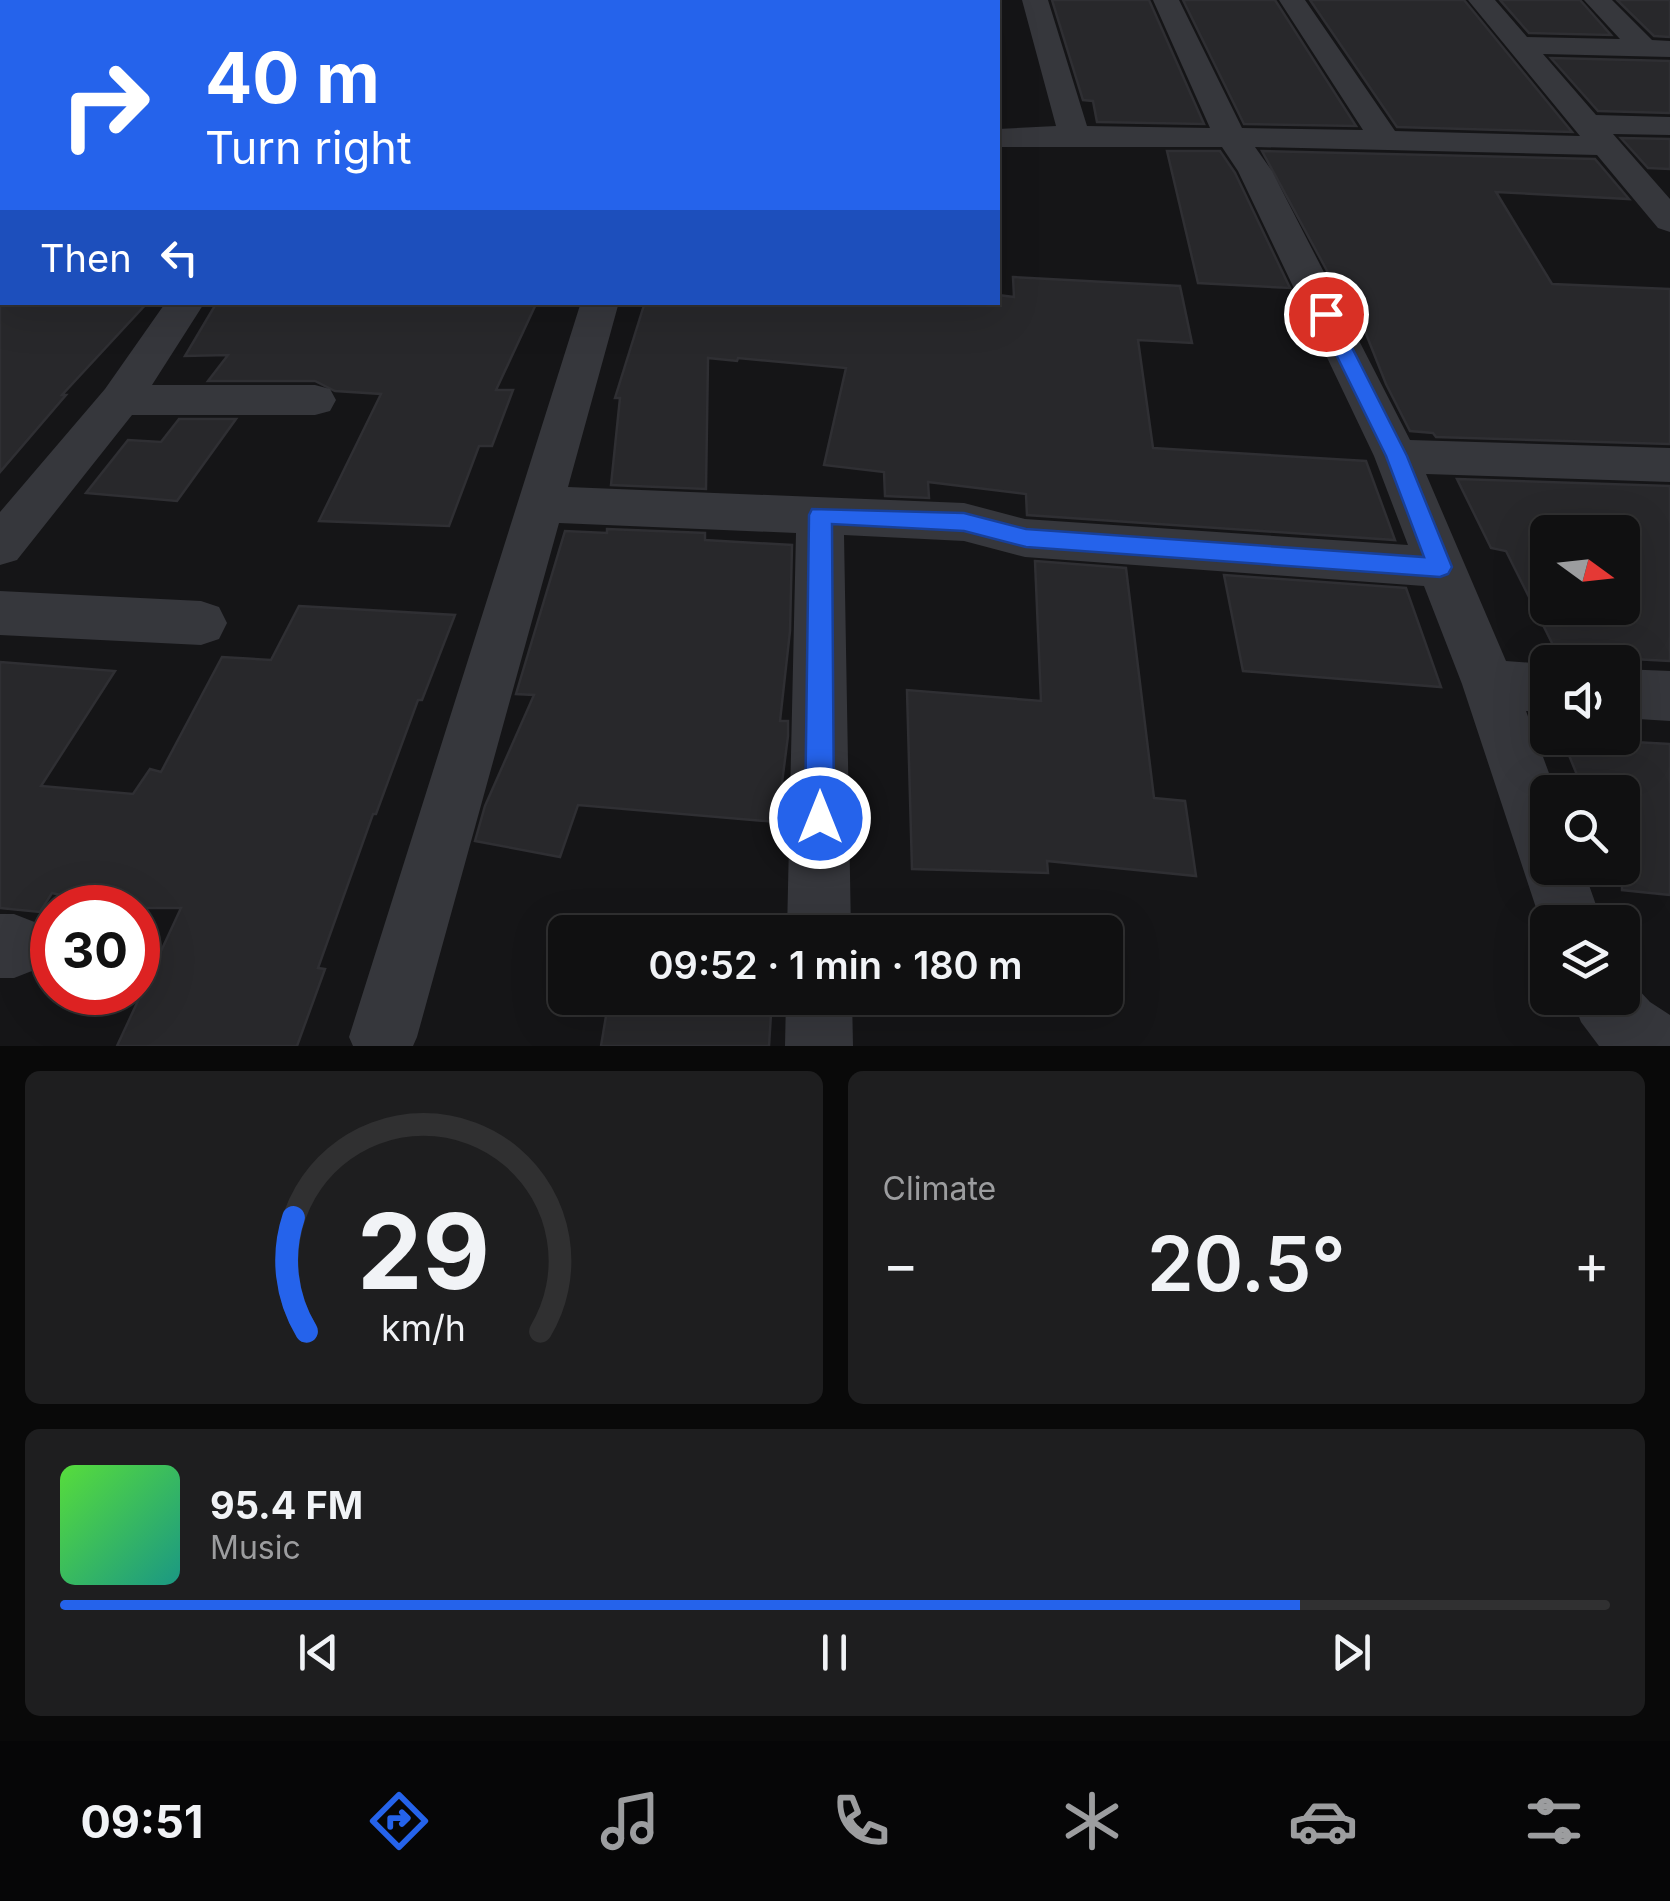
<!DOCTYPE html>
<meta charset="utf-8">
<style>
:root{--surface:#101011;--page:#1e1e1f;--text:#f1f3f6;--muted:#9c9d9f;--line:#303031;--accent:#2563eb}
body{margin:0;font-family:Inter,sans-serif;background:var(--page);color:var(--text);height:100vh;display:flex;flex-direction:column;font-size:38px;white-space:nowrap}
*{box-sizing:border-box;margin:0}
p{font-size:32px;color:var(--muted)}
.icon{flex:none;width:55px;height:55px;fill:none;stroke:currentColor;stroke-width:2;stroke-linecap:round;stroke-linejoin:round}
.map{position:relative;height:1046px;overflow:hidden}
.details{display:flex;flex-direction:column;gap:25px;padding:25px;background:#090909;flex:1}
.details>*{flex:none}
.top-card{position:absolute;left:0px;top:0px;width:1000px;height:305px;box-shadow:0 10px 40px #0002,0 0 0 2px var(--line);background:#2563eb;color:#fff;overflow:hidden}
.needle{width:65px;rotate:105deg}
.fabs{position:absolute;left:1530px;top:515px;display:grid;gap:20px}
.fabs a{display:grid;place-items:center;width:110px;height:110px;border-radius:15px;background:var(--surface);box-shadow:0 10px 40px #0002,0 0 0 2px var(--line);font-size:50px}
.speed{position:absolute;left:30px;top:885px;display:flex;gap:20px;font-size:50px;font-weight:700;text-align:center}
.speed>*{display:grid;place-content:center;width:130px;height:130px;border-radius:50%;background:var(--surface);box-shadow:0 10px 40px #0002,0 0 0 2px var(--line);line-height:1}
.speed .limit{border:15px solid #d22;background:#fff;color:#111}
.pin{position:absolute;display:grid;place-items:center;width:85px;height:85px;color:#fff;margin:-42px;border:5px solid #fff;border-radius:50%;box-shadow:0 2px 10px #0007}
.me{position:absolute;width:110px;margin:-55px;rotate:0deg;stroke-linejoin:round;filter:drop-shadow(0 0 8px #0008)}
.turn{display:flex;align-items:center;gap:35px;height:210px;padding:0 40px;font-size:45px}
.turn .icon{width:130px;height:130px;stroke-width:2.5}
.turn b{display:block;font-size:70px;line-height:85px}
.then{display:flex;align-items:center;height:95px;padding:0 40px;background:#0003;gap:20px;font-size:38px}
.big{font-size:75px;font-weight:600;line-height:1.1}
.details .card{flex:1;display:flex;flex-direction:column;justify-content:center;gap:15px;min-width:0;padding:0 35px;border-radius:15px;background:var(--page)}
.details .dial{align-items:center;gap:0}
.dial svg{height:260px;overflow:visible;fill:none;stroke:var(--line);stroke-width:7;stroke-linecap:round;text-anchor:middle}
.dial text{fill:var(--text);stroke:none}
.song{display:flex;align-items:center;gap:30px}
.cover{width:120px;height:120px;border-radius:15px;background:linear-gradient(135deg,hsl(110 70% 55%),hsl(170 70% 35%))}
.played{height:10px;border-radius:5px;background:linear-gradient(90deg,var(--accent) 80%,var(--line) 80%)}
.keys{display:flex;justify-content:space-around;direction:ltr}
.heat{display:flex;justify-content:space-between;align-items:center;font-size:55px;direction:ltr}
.details .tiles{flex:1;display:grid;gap:25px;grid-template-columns:1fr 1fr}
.card:last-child{grid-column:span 2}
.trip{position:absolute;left:548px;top:915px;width:575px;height:100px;border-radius:15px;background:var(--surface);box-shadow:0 10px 40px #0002,0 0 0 2px var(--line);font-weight:600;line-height:100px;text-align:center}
.tabs{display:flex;height:160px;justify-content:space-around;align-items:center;background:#060607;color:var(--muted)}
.tabs .icon{width:70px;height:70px}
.tabs .active{color:var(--accent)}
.tabs b{font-size:45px;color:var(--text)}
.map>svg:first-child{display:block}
.building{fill:#28282b;stroke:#2f2f33;stroke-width:2.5;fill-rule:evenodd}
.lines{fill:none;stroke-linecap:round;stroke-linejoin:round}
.street{fill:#36373c;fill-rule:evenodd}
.secondary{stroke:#44464b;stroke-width:55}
.route{fill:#2563eb;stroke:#184099;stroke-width:2.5}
</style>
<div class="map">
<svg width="1670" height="1046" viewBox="0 0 1670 1046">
<rect width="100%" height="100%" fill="#151517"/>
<!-- building -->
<g class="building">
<polygon points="1052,0 1149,0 1204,124 1097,122 1093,101 1083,100"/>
<polygon points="1183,0 1275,0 1356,126 1244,124"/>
<polygon points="1310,0 1464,0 1572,132 1397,127"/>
<polygon points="1500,0 1580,0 1611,35 1529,33"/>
<polygon points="1617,0 1670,0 1670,37 1654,36"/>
<polygon points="1551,58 1670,61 1670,113 1598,111"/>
<polygon points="1621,138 1670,139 1670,169 1648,168"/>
<polygon points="1167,151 1220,151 1235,173 1290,288 1198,283"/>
<polygon points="1262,151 1595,159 1629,199 1496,192 1552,284 1670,289 1670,444 1436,437 1433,433 1410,431 1386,384 1349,291 1338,291"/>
<polygon points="1013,277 1180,286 1192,343 1138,340 1153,448 1366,461 1395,540 1027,515 1026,494 928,482 929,498 885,496 884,472 824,465 846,368 738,358 737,361 708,358 706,489 611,485 620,398 615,398 645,302 998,302 998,295 1014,297"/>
<polygon points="0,302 148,302 62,395 66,395 0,472"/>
<polygon points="217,302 537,302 496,390 513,390 492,446 479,446 449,526 319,521 381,394 335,391 315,381 208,381 228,355 185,356"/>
<polygon points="179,419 236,419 177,501 86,493 128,440 161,442"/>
<path d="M1457,479L1670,486V661L1558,655L1506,551L1491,548ZM1548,532H1622V608H1548Z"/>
<polygon points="607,529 705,533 705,540 792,545 790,631 780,721 788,721 788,736 777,822 578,805 560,857 475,841 485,806 534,695 516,694 565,531 607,533"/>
<polygon points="1035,561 1126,568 1154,798 1185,801 1196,876 1047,861 1048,873 912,869 907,690 1041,701"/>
<polygon points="1224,575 1406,588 1441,687 1243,671"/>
<polygon points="299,606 455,615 422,700 418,700 376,814 373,814 318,968 325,969 297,1046 117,1046 181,908 113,908 52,893 40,912 0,908 0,662 115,671 41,786 133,794 150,769 161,772 222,657 271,660"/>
<polygon points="1562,738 1670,744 1670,895 1622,890 1622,792 1584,792"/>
<polygon points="609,998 772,998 769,1046 601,1046"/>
</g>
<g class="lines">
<!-- street -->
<g class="street">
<polygon points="0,0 13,0 15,2 2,2 0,11"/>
<rect x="842" y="0" width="26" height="2"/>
<polygon points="1022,0 1048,0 1087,126 1210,128 1153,0 1179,0 1242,128 1363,130 1279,0 1305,0 1395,131 1580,136 1468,0 1495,0 1527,37 1620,39 1584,0 1612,0 1652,40 1670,41 1670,57 1543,54 1596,115 1670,117 1670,135 1613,134 1670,199 1670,232 1658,228 1597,155 1255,147 1272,171 1410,440 1670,448 1670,482 1426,474 1506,661 1548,664 1548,712 1526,711 1556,792 1548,792 1548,868 1583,868 1602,922 1548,922 1548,944 1462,684 1424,586 1025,557 964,541 844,535 851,932 787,932 796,533 559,523 417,1037 413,1046 353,1046 349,1037 581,302 619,302 568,487 964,503 1025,519 1408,545 1374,456 1238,171 1222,147 998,147 998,129 1056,126"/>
<polygon points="0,43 2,44 2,61 0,61"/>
<rect x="0" y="222" width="2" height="22"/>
<polygon points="166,302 205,302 152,385 315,385 330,389 336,400 330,411 315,415 132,415 17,560 0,565 0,512 105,389"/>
<polygon points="0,591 201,601 219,607 227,623 219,639 201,645 0,635"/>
<polygon points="1622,669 1670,671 1670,721 1622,718"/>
<polygon points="0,914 14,914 37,923 46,946 37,969 14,978 0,978"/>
<polygon points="1622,972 1650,1002 1670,1015 1670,1046 1599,1046 1581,1022 1572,998 1622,998"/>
<polygon points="786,998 852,998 853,1046 785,1046"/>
</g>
<!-- secondary -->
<g class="secondary">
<polyline points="161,2 164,0"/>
<polyline points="0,159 2,157"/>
</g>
</g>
<!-- route -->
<polygon class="route" points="1326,307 1335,314 1407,456 1452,567 1448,574 1440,577 1026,547 964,531 832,524 834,818 830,828 820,833 809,828 805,818 809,515 812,509 964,513 1026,529 1424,557 1386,456 1316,314"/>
</svg>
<div class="fabs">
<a><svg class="needle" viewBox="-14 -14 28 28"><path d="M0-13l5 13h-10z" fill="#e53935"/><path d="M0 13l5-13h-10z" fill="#9c9d9f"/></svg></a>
<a><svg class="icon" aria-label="sound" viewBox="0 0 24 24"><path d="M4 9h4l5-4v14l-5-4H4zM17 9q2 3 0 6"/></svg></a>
<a><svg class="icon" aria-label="search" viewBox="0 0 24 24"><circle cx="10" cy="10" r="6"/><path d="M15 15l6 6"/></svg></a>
<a><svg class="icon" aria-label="layers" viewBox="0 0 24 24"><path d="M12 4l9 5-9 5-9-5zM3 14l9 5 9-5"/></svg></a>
</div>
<div class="speed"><div class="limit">30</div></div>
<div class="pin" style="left:1326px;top:314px;background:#d93025"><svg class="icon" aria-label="arrive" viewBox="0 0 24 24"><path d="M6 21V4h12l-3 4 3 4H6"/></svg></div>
<svg class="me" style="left:820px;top:818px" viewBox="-20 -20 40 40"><circle r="17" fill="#2563eb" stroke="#fff" stroke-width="3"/><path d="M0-11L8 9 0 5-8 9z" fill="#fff"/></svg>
<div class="trip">09:52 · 1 min · 180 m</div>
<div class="top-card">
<div class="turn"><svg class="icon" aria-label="right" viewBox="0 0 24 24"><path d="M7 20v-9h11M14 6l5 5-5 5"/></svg><div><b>40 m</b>Turn right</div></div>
<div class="then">Then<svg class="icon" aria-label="left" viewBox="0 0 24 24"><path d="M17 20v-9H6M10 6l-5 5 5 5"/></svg></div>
</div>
</div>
<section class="details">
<div class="tiles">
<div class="card dial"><svg viewBox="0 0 100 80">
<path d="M14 69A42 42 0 1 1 86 69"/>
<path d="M14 69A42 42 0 0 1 10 34" stroke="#2563eb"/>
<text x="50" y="56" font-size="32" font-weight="700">29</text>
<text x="50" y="72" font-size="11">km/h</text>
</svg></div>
<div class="card"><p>Climate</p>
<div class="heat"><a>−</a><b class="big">20.5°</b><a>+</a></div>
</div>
<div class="card">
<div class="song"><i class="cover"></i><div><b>95.4 FM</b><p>Music</p></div></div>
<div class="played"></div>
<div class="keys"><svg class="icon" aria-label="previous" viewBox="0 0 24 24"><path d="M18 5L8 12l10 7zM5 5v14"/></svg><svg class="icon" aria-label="pause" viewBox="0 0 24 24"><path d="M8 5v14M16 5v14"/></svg><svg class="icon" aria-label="next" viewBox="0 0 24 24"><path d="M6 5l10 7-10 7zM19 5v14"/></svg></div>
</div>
</div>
</section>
<nav class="tabs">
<b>09:51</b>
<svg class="icon active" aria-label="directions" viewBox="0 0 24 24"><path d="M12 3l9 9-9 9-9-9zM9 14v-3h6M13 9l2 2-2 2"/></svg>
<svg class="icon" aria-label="music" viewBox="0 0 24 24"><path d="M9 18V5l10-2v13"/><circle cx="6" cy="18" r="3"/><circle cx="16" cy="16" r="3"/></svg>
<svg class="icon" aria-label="phone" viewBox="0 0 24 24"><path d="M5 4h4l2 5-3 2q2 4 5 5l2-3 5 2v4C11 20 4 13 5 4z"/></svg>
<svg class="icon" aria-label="climate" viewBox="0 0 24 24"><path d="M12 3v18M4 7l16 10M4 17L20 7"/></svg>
<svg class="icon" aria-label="car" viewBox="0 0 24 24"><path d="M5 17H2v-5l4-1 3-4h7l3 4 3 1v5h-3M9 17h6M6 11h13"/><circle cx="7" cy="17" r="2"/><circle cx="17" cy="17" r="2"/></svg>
<svg class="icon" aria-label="filters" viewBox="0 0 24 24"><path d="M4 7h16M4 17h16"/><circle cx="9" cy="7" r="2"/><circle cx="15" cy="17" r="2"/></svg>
</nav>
